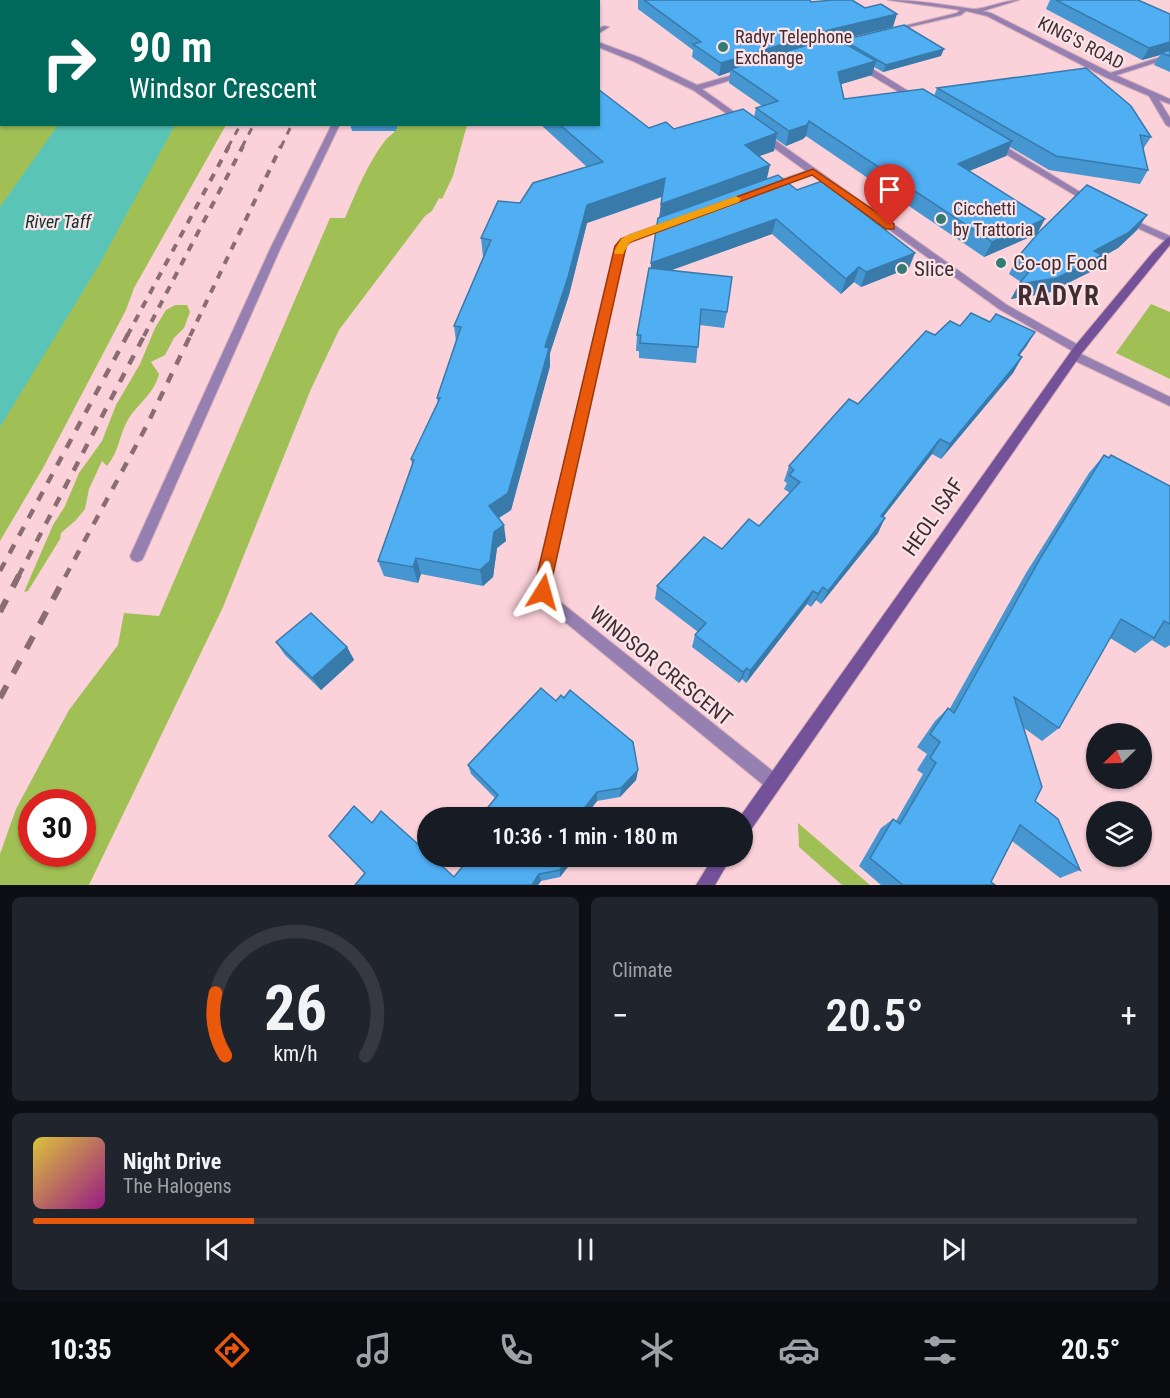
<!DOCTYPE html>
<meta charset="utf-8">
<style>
:root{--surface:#171b24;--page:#20242c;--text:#f1f3f6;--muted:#9ea1a6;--line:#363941;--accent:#ea580c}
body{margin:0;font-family:"Roboto Condensed",sans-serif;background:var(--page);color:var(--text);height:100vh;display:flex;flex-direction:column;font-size:22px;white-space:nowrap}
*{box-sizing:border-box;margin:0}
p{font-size:20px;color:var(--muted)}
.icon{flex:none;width:33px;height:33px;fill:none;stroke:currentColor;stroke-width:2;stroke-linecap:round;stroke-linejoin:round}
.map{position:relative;height:885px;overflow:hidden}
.sheet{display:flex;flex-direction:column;gap:12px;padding:12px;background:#0d0f14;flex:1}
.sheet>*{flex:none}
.banner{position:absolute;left:0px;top:0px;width:600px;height:126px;box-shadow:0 2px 4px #0004;background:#00695c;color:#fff;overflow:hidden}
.needle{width:39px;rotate:247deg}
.buttons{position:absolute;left:1086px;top:723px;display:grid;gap:12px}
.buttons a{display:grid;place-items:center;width:66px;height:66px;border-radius:50%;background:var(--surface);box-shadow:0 2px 4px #0004;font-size:30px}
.speed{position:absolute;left:18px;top:789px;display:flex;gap:12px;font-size:30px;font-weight:700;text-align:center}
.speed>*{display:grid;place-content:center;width:78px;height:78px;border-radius:50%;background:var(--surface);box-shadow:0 2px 4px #0004;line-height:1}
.speed .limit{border:9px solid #d22;background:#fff;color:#111}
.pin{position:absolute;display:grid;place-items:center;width:51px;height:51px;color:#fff;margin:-62px -26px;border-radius:50% 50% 50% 0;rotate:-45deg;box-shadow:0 0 6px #0007}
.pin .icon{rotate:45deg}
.me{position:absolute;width:66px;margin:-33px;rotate:8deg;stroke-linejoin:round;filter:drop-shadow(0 0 4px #0008)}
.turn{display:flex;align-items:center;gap:21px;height:126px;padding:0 30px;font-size:27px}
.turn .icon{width:78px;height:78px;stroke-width:2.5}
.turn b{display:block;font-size:42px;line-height:51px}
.big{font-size:45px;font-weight:600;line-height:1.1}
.sheet .card{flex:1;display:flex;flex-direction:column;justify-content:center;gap:9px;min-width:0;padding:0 21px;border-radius:9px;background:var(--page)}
.sheet .dial{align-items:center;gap:0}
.dial svg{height:156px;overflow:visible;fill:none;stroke:var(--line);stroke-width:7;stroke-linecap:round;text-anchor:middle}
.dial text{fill:var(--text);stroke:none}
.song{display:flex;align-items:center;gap:18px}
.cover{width:72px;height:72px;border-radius:9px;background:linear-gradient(135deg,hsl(50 70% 55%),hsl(310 70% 35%))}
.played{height:6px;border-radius:3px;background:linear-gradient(90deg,var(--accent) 20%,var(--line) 20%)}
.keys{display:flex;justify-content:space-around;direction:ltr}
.heat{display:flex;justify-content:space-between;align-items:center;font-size:33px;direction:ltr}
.sheet .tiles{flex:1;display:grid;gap:12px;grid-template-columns:1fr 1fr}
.card:last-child{grid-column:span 2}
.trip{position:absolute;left:417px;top:807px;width:336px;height:60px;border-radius:30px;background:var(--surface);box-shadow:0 2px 4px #0004;font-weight:600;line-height:60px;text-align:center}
.tab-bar{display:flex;height:96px;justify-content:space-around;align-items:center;background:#090b0e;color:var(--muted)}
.tab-bar .icon{width:42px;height:42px}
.tab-bar .current{color:var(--accent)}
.tab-bar b{font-size:27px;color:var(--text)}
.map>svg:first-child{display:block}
.green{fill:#a0c055;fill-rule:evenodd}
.water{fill:#5ac5b7}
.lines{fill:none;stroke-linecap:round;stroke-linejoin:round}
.service-casing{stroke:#d6b0b8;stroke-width:2}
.minor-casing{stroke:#d6b0b8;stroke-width:2}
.secondary-casing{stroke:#d6b0b8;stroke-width:2}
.service{fill:#9580b1;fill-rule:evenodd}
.minor{fill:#9580b1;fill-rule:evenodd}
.secondary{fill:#735299;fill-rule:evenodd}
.rail-far3{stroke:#896d72;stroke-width:3;stroke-dasharray:7 7;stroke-linecap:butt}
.rail-far2{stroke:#896d72;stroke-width:4;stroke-dasharray:8 8;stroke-linecap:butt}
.rail-far1{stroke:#896d72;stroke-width:4.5;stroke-dasharray:10 10;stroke-linecap:butt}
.rail{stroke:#896d72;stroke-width:6;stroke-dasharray:14 14;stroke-linecap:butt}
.wall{fill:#4596d1}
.shaded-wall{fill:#387aaa}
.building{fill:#50aef3;stroke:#387aaa;stroke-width:1.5}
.route{fill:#ea580c;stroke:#983908;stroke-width:1.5}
.slow{fill:#f59e0b}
.poi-dot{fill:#357b72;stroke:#fae4e9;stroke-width:2}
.labels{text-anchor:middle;stroke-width:4.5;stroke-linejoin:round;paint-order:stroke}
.far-poi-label{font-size:18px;fill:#412d31;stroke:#fae4e9;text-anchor:start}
.far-street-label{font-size:18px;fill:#412d31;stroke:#fae4e9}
.far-water-label{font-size:18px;font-style:italic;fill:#11332e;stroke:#fae4e9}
.poi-label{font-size:21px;fill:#412d31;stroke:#fae4e9;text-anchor:start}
.street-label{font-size:21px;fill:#412d31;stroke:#fae4e9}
.district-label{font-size:27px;font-weight:bold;letter-spacing:1.5px;fill:#412d31;stroke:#fae4e9}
</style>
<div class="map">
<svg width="1170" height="885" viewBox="0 0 1170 885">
<rect width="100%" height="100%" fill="#fbd1da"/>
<!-- green -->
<g class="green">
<polygon points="0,0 163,1 2,2 2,124 90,125 0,225"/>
<polygon points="144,124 226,125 134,288 126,310 43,468 0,541 0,402"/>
<path d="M398,125H467L453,176L442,199L439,198L432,211L425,216L339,330L311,389L223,607L89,885H0V854L16,809L69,710L118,645L124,613L159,616L330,218H345C356,192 367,165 384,142C389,135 396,133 398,125ZM32,802H82V854H32Z"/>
<polygon points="1151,304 1170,312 1170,379 1116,353"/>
<path d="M175,305H187L190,312L184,328L174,338L165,355L151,362L159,374C155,392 139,403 129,418C119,434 120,450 107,466L102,461L89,489L85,509L76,520L61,533L60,539L28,591L24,592L53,525L65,506L79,473L102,441L116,405L140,364L155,328L166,310Z"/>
<polygon points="798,823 870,885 842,885 799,847"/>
</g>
<!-- water -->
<polygon class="water" points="58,125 175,125 99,265 0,427 0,207"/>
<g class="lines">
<defs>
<g id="service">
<polygon points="413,0 419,0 412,2"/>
<polygon points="1170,54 1170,58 1111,77 1104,75"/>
<polygon points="857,63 863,63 921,99 914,101 857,67"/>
<polygon points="332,124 340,124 281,247 144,556 142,560 137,562 132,560 130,556 271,247"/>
<polygon points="992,142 998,142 1095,201 1094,203 1088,203 992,146"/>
<polygon points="1125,216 1170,236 1170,243 1122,221 1122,217"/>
</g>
<g id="minor">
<polygon points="510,0 516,0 517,2 510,2"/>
<path d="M888,0C917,0 946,5 973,9C982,10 1005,0 1019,0L983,11L991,13L1111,73L1170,99V104L1159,100L1170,118V127L1166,125L1149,96L1105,77L987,16L966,11L961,15L892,31V29L957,13L960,10Z"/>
<polygon points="604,26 609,27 598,34 598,29"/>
<polygon points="598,42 641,58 697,85 747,71 747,75 702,89 747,121 740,123 693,90 635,62 598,47"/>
<polygon points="759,133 765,133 1007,305 1082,347 1083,350 1079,353 1170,397 1170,406 1071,359 1070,356 1074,352 999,309 812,174 775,188 769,188 769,184 806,171 759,137"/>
<polygon points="671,220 676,223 674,225 635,239 625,247 551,579 550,590 558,600 779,776 781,782 779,788 773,790 767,788 548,608 536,592 537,579 615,246 629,235"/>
</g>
<g id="secondary">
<polygon points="1170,237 1170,245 1082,353 748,834 742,836 742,818 739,818 1074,347 1153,252 1167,238"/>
<polygon points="714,856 732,856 715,885 696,885"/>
</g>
</defs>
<!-- service casing -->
<use href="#service" class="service-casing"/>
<!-- minor casing -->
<use href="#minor" class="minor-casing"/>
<!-- secondary casing -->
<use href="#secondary" class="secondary-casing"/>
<!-- service -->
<use href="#service" class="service"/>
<!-- minor -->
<use href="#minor" class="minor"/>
<!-- secondary -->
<use href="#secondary" class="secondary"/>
<!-- rail-far3 -->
<g class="rail-far3">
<polyline points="228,147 241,124"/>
<polyline points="242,147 254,124"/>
<polyline points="281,147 292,124"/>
</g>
<!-- rail-far2 -->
<g class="rail-far2">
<polyline points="127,336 229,146"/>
<polyline points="144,336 243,146"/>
<polyline points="190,336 281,146"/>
</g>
<!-- rail-far1 -->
<g class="rail-far1">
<polyline points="0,571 128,334"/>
<polyline points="18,577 145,334"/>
<polyline points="65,577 146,427 191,334"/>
</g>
<!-- rail -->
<g class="rail">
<polyline points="0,612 19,575"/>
<polyline points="0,698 66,575"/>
</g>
</g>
<!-- wall -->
<g class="wall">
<polygon points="638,0 810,0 811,2 893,27 839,40 842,42 843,40 941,56 883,72 874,67 872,75 841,84 844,99 934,96 937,88 1151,137 1143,149 1148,170 1140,184 1049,170 1010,147 1006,156 969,171 1037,234 984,257 806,136 803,139 786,146 776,139 774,151 759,156 767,179 797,190 909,268 861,287 854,282 841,294 772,234 670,270 727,312 724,328 700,325 696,363 639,358 639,351 636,351 637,335 651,268 659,218 662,197 587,223 569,295 550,353 550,366 511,510 499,518 506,541 497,548 493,577 483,586 421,574 418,583 384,576 378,561 412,464 411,459 438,403 437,398 456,341 454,326 483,257 481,238 520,203 587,167 540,124 598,124 674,129 754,117 756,108 762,106 729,83 730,72 719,76 692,57 693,50 638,9"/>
<polygon points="1050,0 1138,0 1170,14 1170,72 1154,65 1160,55 1142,60 1046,9"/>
<polygon points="350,124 398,124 396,131 352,131"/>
<polygon points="1137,230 1118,248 1100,258 1092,271 1048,293 1011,299 1021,282 1009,274 1017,258"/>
<polygon points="990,322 1035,332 1019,356 1022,357 1013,373 941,459 932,454 883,517 878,533 821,604 816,600 811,607 807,604 746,683 742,679 739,683 692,647 695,635 698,632 655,599 657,586 722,549 759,526 790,493 784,489 787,483 784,481 789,466 935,335 960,326"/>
<polygon points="1104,455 1170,486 1170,645 1165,648 1152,640 1135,653 1110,638 1059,728 1042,741 1024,728 1035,801 1080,870 1060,878 1012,841 991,882 995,885 881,885 859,866 881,828 893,819 896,821 923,774 917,770 927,754 917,747 935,721 948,708 949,710 1026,573 1089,473"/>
<polygon points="276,642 347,647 354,660 321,690 285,655"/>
<polygon points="556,701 638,770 636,780 620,797 597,801 584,818 486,818 484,812 495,798 471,774 468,765"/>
<polygon points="372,823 454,877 575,858 560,877 541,881 538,885 355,885 365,873"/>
</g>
<!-- shaded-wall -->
<g class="shaded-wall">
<polygon points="897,14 893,27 830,42 731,69 730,72 719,76 721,63 833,29"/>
<polygon points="1170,42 1170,53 1161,53 1160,55 1142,60 1149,48"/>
<polygon points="944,49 941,56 883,72 886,65"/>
<polygon points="876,61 872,75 835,86 838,72"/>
<polygon points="809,121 806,136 803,139 786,146 789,131"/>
<polygon points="777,133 774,151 742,162 745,145"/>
<polygon points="1012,141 1006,156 952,178 958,164"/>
<polygon points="770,165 766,183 659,222 661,204"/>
<polygon points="665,178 663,196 587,223 569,295 550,353 550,366 511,510 492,522 489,506 545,347 587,205"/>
<polygon points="1147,215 1137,230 1118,248 1100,258 1092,271 1048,293 1011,299 1019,284"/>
<polygon points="776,219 772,234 650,278 651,263"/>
<polygon points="1045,219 1037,234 984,257 992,242"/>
<polygon points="915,253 909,268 861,287 866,272"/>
<polygon points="859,267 854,282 841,294 846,279"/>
<polygon points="1035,332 1026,347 1008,370 1018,355"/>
<polygon points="1022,357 1013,373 941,459 950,444"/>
<polygon points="940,439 932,454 873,530 881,516"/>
<polygon points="885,518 878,533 821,604 828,591"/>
<polygon points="504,525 506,541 497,548 493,577 483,586 480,570 494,532"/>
<polygon points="416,558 421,574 418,583 413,567"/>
<polygon points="823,587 816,600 811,607 818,594"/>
<polygon points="813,591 807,604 746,683 750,671"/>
<polygon points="347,647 354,660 321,690 312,678"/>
<polygon points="747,668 742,679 739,683 743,672"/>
<polygon points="638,770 636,780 620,797 621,788"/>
<polygon points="597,792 597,801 584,818 577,818"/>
<polygon points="570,856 575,856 575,858 560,877 560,870"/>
<polygon points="539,874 541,881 538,885 532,885"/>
</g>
<!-- building -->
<g class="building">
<polygon points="644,0 810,0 811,2 833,0 852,0 865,8 881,4 897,14 833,29 721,63 693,44 701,42"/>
<polygon points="1056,0 1138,0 1170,14 1170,42 1149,48"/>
<polygon points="904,25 944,49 886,65 843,40"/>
<polygon points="833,37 876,61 838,72 844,99 923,89 1012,141 958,164 1045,219 992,242 809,121 807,125 789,131 756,108 778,101 731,69"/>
<polygon points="1170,50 1170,56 1161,53"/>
<polygon points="1086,68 1131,106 1151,137 1140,135 1148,170 1056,156 937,88"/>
<polygon points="598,89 649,128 666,122 674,129 743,109 777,133 745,145 770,165 661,204 665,178 587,205 568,277 545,347 549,348 508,493 489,506 504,525 494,532 490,561 480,570 416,558 413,567 378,561 414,460 411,459 440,398 437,398 461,327 454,326 491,240 481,238 498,201 520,203 533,183 603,162 559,124 598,124"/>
<polygon points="778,175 797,190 822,181 915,253 866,272 859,267 846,279 776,219 651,263 658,218"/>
<polygon points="1087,185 1147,215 1128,233 1094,251 1102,255 1057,278 1019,284 1032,268 1017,258 1039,232"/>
<polygon points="649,268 732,277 727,312 701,309 698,347 640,343 641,335 637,335"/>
<polygon points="971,313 990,322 996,314 1035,332 1018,355 1022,357 950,444 940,439 916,470 881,516 885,518 828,591 823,587 818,594 813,591 750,671 747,668 743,672 695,635 706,623 657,586 704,537 722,549 749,519 759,526 800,482 789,475 794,470 789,466 849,399 858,404 926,331 935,335 950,321 960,326"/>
<polygon points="1104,455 1109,458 1111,455 1170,486 1170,624 1164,621 1154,638 1121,619 1059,728 1014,697 1042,787 1035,801 1058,819 1080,870 1020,825 991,882 995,885 903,885 870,858 893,819 900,824 936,763 930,758 940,742 930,734 948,708 954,713 1041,557"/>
<polygon points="311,613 347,647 312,678 276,642"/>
<polygon points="541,688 556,701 561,695 564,698 570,690 633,742 638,770 621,788 597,792 577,818 489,818 484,812 498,795 468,765"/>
<polygon points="354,806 372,823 381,811 428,853 428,856 431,856 454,877 471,856 570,856 560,870 539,874 532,885 355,885 365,873 329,836"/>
</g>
<!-- route -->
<polygon class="route" points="813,169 894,224 894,229 886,229 812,175 628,243 626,247 552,579 549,598 543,600 537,598 535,592 536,579 615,246 621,239"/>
<!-- slow -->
<polygon class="slow" points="736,196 741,199 739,202 635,240 629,243 623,254 615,254 614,252 621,239 628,235"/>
<!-- markers -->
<g class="poi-dot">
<circle cx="723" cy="47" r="6"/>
<circle cx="941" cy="219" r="6"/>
<circle cx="1001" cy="263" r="6"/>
<circle cx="902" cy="269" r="6"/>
</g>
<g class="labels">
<!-- far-poi labels -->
<g class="far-poi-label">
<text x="735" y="43">Radyr Telephone<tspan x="735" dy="21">Exchange</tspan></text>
<text x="953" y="215">Cicchetti<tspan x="953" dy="21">by Trattoria</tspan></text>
</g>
<!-- far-street labels -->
<g class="far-street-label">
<text transform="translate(1081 43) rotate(27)" y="6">KING'S ROAD</text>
</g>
<!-- far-water labels -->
<g class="far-water-label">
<text x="58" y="228">River Taff</text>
</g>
<!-- poi labels -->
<g class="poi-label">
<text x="1013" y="270">Co-op Food</text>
<text x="914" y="276">Slice</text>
</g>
<!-- street labels -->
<g class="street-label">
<text transform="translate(933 517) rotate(-55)" y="7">HEOL ISAF</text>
<text transform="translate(661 666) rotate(39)" y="7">WINDSOR CRESCENT</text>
</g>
<!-- district labels -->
<g class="district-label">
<text x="1059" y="305">RADYR</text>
</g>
</g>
</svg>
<div class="buttons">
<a><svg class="needle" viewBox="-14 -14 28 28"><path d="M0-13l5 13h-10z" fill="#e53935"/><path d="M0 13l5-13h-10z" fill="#9ea1a6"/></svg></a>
<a><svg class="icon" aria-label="layers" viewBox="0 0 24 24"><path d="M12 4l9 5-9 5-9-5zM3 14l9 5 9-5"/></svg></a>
</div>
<div class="speed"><div class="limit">30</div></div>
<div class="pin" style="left:890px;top:226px;background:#d93025"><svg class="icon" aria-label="arrive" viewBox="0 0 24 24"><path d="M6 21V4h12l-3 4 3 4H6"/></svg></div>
<svg class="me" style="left:543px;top:592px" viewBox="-20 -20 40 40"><path d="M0-17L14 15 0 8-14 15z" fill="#ea580c" stroke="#fff" stroke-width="4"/></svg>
<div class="trip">10:36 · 1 min · 180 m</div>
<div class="banner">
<div class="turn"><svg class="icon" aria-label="right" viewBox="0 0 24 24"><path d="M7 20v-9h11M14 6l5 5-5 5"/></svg><div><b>90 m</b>Windsor Crescent</div></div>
</div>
</div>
<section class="sheet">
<div class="tiles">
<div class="card dial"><svg viewBox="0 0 100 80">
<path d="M14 69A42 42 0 1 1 86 69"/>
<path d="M14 69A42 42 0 0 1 9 37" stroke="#ea580c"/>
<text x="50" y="56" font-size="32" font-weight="700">26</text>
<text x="50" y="72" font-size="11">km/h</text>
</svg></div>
<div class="card"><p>Climate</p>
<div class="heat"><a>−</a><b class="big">20.5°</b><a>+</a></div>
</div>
<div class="card">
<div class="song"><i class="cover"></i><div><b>Night Drive</b><p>The Halogens</p></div></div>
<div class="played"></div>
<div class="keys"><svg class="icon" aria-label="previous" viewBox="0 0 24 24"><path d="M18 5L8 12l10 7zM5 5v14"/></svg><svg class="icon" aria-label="pause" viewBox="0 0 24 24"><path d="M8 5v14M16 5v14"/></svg><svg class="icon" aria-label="next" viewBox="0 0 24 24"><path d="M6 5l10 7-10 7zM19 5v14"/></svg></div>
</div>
</div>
</section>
<nav class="tab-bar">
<b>10:35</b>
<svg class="icon current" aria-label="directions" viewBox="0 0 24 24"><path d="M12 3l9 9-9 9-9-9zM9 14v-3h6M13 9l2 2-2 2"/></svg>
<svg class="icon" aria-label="music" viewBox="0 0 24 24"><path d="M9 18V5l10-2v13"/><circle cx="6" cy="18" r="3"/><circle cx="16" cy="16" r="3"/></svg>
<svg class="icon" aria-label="phone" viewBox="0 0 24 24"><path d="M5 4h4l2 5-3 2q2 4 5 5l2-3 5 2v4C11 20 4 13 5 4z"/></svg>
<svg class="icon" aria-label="climate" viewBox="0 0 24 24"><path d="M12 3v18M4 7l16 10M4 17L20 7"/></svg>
<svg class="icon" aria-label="car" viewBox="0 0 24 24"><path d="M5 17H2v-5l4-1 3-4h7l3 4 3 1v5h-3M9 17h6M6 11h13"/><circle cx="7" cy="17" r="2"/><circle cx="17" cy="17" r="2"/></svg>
<svg class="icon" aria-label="filters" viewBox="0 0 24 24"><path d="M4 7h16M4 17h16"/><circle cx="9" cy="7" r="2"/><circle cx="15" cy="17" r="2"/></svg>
<b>20.5°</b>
</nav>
